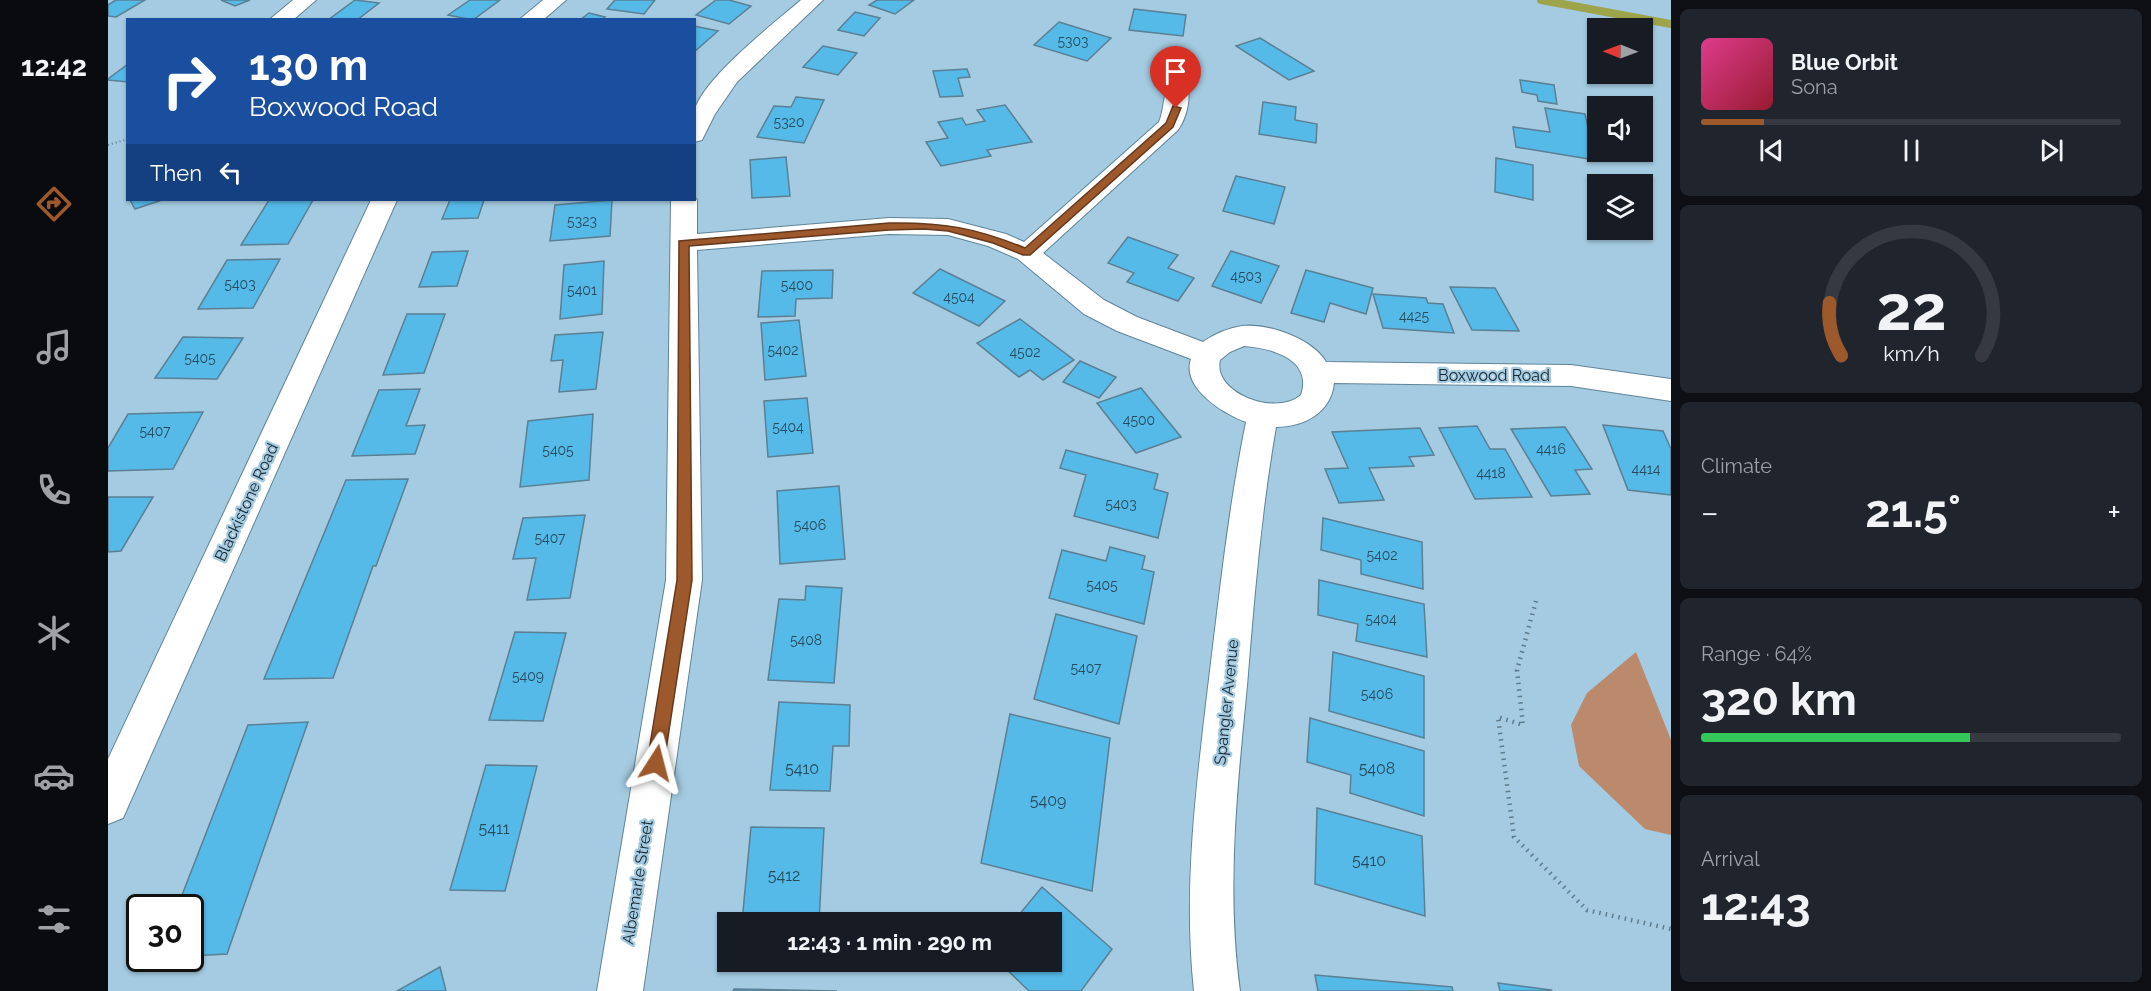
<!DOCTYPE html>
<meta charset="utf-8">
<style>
:root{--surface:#171b24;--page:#20242c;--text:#f1f3f6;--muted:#9ea1a6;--line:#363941;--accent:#9d582b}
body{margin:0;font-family:Raleway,sans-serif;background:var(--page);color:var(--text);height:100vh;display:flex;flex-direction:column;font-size:22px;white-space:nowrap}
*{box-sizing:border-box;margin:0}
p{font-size:20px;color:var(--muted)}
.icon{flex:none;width:33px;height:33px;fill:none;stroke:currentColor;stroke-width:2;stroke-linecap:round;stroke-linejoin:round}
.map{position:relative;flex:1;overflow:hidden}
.panel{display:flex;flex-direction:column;gap:9px;padding:9px;background:#0d0f14;width:480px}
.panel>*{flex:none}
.hud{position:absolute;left:18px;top:18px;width:570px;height:183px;border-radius:0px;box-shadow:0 2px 4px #0004;background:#1a4fa0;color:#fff;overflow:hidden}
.needle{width:39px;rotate:271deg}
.fabs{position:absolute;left:1479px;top:18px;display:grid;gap:12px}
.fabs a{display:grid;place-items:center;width:66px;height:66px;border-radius:0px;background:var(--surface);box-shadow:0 2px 4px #0004;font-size:30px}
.speed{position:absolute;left:18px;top:894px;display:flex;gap:12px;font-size:30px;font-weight:700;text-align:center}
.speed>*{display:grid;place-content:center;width:78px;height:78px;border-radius:50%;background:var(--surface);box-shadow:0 2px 4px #0004;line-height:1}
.speed .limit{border:3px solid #111;border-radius:9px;background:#fff;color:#111}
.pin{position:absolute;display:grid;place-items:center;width:51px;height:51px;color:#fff;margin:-62px -26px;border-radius:50% 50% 50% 0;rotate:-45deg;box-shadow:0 0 6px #0007}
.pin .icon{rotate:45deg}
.me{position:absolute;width:66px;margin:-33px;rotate:9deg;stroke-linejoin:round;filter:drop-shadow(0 0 4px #0008)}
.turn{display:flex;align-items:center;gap:21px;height:126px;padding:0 24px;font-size:27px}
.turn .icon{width:78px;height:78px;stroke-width:2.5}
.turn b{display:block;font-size:42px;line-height:51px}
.then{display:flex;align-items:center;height:57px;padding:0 24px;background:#0003;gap:12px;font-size:22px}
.big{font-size:45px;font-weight:700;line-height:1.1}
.panel .tile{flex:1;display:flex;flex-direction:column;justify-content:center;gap:9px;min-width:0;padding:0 21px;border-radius:9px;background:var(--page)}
.panel .dial{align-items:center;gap:0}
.dial svg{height:156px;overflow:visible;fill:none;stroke:var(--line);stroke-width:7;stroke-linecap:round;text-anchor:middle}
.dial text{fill:var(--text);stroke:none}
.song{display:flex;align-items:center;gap:18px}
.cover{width:72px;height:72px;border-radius:9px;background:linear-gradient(135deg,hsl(330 70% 55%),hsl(350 70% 35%))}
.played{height:6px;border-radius:3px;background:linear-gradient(90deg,var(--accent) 15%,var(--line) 15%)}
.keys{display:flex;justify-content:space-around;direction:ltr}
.heat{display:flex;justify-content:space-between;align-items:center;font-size:33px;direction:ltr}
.charge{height:9px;border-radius:4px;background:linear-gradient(90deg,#34c759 64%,var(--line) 0)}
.trip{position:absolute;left:609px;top:912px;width:345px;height:60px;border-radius:0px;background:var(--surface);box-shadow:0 2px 4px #0004;font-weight:700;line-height:60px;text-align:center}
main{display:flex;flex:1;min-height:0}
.tab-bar{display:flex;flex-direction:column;width:108px;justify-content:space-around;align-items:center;background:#090b0e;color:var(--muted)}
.tab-bar .icon{width:42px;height:42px}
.tab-bar .current{color:var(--accent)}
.tab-bar b{font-size:27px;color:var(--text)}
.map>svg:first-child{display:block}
.green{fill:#bb896b}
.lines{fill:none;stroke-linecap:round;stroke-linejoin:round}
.stream{stroke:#9ea449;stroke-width:8}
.building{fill:#56bae9;stroke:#5b7f93;stroke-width:1.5}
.minor-casing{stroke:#5f8498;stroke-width:2}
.path-far1{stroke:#607c8b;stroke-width:2;stroke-dasharray:1 3;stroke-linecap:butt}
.path{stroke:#607c8b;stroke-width:4.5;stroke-dasharray:1.5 5;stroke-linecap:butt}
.minor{fill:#fff;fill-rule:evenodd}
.route{fill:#9d582b;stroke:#66391c;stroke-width:1.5}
.labels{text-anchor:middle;stroke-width:4.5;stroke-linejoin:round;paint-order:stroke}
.number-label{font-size:14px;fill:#274b5d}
.street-label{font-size:16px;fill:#17262e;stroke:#a4cbe1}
.near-number-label{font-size:16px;fill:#274b5d}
</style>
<main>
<nav class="tab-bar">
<b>12:42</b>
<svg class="icon current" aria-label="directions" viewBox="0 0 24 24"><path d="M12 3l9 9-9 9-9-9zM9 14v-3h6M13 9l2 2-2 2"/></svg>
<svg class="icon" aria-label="music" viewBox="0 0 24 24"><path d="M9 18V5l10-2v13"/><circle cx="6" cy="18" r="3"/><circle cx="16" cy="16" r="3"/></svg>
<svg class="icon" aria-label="phone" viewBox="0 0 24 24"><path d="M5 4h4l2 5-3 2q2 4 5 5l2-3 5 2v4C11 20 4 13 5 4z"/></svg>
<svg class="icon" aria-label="climate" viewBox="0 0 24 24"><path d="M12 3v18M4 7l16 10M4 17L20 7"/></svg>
<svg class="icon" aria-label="car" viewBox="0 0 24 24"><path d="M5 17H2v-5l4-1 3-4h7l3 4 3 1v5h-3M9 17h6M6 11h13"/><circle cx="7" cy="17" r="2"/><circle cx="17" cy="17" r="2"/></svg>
<svg class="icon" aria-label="filters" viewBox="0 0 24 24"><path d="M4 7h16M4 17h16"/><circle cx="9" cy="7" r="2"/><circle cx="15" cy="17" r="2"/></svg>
</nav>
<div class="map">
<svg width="1563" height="991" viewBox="0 0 1563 991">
<rect width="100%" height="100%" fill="#a4cbe1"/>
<!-- green -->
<polygon class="green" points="1528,652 1563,740 1563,835 1537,829 1471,766 1463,725 1479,693"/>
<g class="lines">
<!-- stream -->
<polyline class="stream" points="1433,0 1563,24"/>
</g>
<!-- building -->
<g class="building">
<polygon points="8,0 37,0 8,17 0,16 0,5"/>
<polygon points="113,0 142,0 127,6"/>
<polygon points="247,0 271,3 249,20 220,20"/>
<polygon points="362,0 392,0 365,20 340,15"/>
<polygon points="507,0 547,0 536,14 499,9"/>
<polygon points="608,0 621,0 643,6 621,24 588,15"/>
<polygon points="769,0 806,0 787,14 761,5"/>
<polygon points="1026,9 1078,15 1075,36 1021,30"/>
<polygon points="747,12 772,18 756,36 730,30"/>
<polygon points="481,13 497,17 494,20 472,20"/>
<polygon points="951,22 1003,38 979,61 926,45"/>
<polygon points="586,26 610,31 586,52"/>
<polygon points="1152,38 1206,71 1181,80 1128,46"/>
<polygon points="715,46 749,53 730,75 695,67"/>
<polygon points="20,64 20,82 0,80 0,79"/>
<polygon points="859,69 862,77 850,78 855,96 832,97 825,71"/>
<polygon points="1412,80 1446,85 1449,104 1430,101 1429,95 1414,92"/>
<polygon points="688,97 716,100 696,143 649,137 666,106 683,107"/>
<polygon points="1155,102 1188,107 1187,120 1209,124 1208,143 1151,134"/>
<polygon points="897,105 924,142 879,150 883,156 833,166 818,142 840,138 830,122 854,118 858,125 877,121 869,110"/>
<polygon points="1437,108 1477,114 1487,160 1408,147 1405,127 1442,132"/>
<polygon points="678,157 682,196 644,198 642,160"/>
<polygon points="1388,158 1425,165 1425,200 1387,192"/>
<polygon points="1128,176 1177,187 1166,224 1115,211"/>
<polygon points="22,200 54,200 27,209"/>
<polygon points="161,200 205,200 180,244 133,245"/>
<polygon points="342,200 376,200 370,218 334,219"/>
<polygon points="504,200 502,236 442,241 447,205"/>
<polygon points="1020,237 1070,255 1060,268 1086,278 1070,301 1019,282 1026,273 1000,263"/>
<polygon points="360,251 349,286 311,287 324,252"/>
<polygon points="1123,251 1171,266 1153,303 1104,286"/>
<polygon points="172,259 145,308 90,309 119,260"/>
<polygon points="496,261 494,314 452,319 456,265"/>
<polygon points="832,269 897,301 871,326 805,293"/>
<polygon points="725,270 724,298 688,299 687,316 650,317 654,271"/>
<polygon points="1198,270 1265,288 1258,314 1222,303 1216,322 1183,313"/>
<polygon points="1342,287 1387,288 1411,331 1364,330"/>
<polygon points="1265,294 1318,298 1320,303 1335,304 1346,333 1275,328"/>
<polygon points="299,314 337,314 316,373 275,375"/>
<polygon points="912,319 966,360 935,380 922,370 911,377 869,343"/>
<polygon points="691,320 698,376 657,380 653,323"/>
<polygon points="495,332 488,389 451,392 455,360 443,361 447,335"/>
<polygon points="75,337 135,338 109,379 47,378"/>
<polygon points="972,361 1008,377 991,398 955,382"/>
<polygon points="1033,388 1073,437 1028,453 989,403"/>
<polygon points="312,389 298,426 317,425 307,454 244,456 271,390"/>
<polygon points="699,398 705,453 660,457 656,401"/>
<polygon points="95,412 65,469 0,471 0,448 20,414"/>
<polygon points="485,414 481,480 412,487 420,421"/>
<polygon points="1495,425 1555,431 1563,449 1563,495 1520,490"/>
<polygon points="1369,426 1382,449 1397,449 1424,497 1367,499 1331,428"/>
<polygon points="1457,427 1484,469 1467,470 1482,494 1443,496 1403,429"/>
<polygon points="1312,428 1326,455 1301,457 1306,466 1261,468 1276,500 1231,503 1217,469 1240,468 1224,432"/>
<polygon points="958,450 1050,474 1046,489 1060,493 1050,538 966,516 978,475 952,468"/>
<polygon points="300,479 268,566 265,566 225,678 156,679 238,480"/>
<polygon points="731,486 737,559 672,564 669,491"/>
<polygon points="0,497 45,497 13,551 0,552"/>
<polygon points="477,515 462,598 419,600 428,558 405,559 415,518"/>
<polygon points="1215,518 1314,542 1315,589 1253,574 1253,560 1213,550"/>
<polygon points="1002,547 1037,556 1034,569 1046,572 1036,624 941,598 954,550 998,561"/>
<polygon points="1211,580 1316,604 1319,657 1248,641 1250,624 1210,615"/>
<polygon points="698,586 734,588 726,683 660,680 671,599 697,600"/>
<polygon points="948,614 1029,636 1011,724 926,699"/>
<polygon points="407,632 458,633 435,721 381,720"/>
<polygon points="1225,652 1316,676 1316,738 1221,711"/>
<polygon points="671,702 742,705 741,746 725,746 722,791 662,790"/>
<polygon points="902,714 1002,738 984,891 873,863"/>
<polygon points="1202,718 1316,751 1316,816 1242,793 1243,775 1199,762"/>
<polygon points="200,722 119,954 82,956 82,908 69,908 140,725"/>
<polygon points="378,765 429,766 397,891 342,890"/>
<polygon points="1209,808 1314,836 1317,916 1207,884"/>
<polygon points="643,827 716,828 711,922 634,922"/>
<polygon points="934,887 1004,949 973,991 921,991 891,962 944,962 944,922 905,922"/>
<polygon points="332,967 338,991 289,991"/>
<polygon points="1207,975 1344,987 1345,991 1210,991"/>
<polygon points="1390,983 1443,990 1444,991 1392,991"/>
<polygon points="626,989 729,991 625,991"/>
</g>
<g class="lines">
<defs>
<g id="minor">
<polygon points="185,0 208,0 185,20 161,20"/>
<polygon points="435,0 458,0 435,20 411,20"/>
<path d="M693,0H715L629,82L607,114L594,140L586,142C586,132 584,118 587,109C597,77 666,23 693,0Z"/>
<path d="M1069,81L1077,83C1085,95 1078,119 1070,130L935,253L996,300L1029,317L1095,342C1106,334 1121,328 1134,326C1160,323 1205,339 1218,362L1463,365L1563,379V401L1463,386L1226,383C1223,413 1196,427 1168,427C1153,513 1146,599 1139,686C1129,788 1118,889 1132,991H1086C1075,889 1088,789 1100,687C1111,599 1120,510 1138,422C1116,414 1073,388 1083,359L1009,331L976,314L910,259L880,246L840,235L781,234L589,250L594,580L535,991H489L558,580L563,200H586V197L589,200V234L781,218L840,219L898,234L916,242L1051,122C1056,111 1056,90 1061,83ZM1136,346C1163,348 1205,359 1193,395C1168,417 1104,393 1112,360L1122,352Z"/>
<polygon points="263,200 289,200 15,818 0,824 0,759"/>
</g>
</defs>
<!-- minor casing -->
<use href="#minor" class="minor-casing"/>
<!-- path-far1 -->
<polyline class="path-far1" points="0,145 20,139"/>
<!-- path -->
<polyline class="path" points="1428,601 1409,670 1415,725 1390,717 1406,837 1479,910 1563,929"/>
<!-- minor -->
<use href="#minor" class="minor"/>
</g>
<!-- route -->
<path class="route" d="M1065,106L1073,108L1065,127L922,255H915L885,243L840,231L816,229L781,230L581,246L584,580L556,763L553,768L548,771L542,768L539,763L569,580L571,241L781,223C835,222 868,228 917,248L1058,123Z"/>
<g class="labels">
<!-- number labels -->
<g class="number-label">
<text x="965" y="46">5303</text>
<text x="681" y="127">5320</text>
<text x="474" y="226">5323</text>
<text x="1138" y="281">4503</text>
<text x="132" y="289">5403</text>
<text x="689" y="290">5400</text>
<text x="474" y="295">5401</text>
<text x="851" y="302">4504</text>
<text x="1306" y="321">4425</text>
<text x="675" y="355">5402</text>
<text x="917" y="357">4502</text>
<text x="92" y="363">5405</text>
<text x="1031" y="425">4500</text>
<text x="680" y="432">5404</text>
<text x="47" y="436">5407</text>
<text x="1443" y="454">4416</text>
<text x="450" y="455">5405</text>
<text x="1538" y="474">4414</text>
<text x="1383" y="478">4418</text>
<text x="1013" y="509">5403</text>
<text x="702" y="530">5406</text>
<text x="442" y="543">5407</text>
<text x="1274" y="560">5402</text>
<text x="994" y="590">5405</text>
<text x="1273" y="624">5404</text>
<text x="698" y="645">5408</text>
<text x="978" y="673">5407</text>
<text x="420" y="681">5409</text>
<text x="1269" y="699">5406</text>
</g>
<!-- street labels -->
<g class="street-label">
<text x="1386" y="381">Boxwood Road</text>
<text transform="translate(138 502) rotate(-65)" y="6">Blackistone Road</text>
<text transform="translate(1118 702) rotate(-84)" y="6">Spangler Avenue</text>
<text transform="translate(529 882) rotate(-81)" y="6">Albemarle Street</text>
</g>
<!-- near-number labels -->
<g class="near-number-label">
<text x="694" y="774">5410</text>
<text x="1269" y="774">5408</text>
<text x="940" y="806">5409</text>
<text x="386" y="834">5411</text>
<text x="1261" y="866">5410</text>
<text x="676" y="881">5412</text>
</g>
</g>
</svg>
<div class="fabs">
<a><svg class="needle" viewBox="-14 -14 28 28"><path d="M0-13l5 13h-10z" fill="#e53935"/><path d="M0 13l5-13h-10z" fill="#9ea1a6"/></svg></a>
<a><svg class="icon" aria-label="sound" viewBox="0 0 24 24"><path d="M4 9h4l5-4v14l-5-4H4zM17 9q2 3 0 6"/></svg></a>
<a><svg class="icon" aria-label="layers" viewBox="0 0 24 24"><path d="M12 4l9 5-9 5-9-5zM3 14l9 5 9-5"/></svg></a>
</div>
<div class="speed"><div class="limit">30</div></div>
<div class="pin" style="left:1068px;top:108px;background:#d93025"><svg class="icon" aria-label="arrive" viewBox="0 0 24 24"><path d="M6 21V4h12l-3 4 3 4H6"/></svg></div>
<svg class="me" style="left:548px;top:763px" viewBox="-20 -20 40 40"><path d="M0-17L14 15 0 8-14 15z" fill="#9d582b" stroke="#fff" stroke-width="4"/></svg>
<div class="trip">12:43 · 1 min · 290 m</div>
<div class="hud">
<div class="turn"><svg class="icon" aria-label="right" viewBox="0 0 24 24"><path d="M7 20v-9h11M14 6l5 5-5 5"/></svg><div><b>130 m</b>Boxwood Road</div></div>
<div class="then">Then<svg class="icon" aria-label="left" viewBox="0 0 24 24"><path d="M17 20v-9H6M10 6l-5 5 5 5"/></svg></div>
</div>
</div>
<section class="panel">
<div class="tile">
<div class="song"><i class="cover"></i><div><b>Blue Orbit</b><p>Sona</p></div></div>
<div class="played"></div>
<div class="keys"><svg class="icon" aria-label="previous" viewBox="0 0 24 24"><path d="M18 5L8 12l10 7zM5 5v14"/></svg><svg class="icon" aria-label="pause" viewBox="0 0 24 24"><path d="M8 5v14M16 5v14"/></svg><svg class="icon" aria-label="next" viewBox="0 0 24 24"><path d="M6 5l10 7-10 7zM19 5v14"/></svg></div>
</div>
<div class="tile dial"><svg viewBox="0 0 100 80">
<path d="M14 69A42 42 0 1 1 86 69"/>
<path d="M14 69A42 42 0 0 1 8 42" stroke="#9d582b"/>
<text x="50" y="56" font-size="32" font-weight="700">22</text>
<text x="50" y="72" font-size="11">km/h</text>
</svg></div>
<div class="tile"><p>Climate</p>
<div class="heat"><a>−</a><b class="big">21.5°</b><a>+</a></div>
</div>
<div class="tile"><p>Range · 64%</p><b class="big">320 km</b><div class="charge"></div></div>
<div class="tile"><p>Arrival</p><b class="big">12:43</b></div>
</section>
</main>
